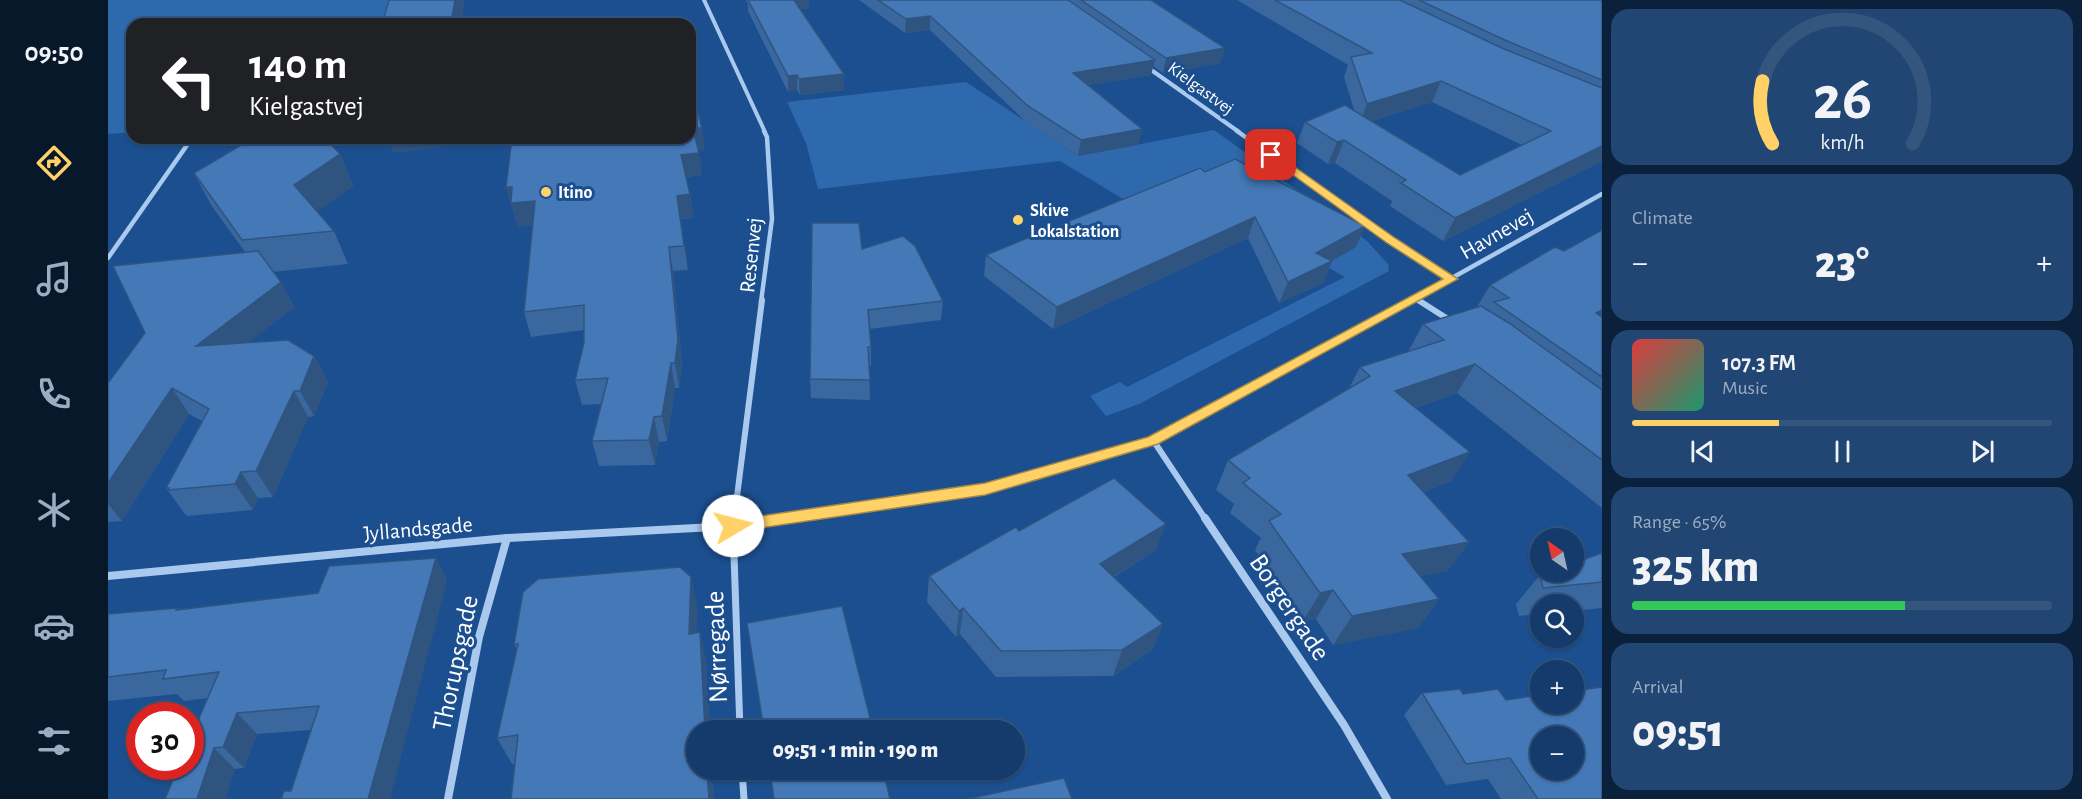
<!DOCTYPE html>
<meta charset="utf-8">
<style>
:root{--surface:#143b6b;--page:#214673;--text:#f1f3f6;--muted:#9dadc1;--line:#33557e;--accent:#ffd166}
body{margin:0;font-family:"Alegreya Sans",sans-serif;background:var(--page);color:var(--text);height:100vh;display:flex;flex-direction:column;font-size:22px;white-space:nowrap}
*{box-sizing:border-box;margin:0}
p{font-size:20px;color:var(--muted)}
.icon{flex:none;width:33px;height:33px;fill:none;stroke:currentColor;stroke-width:2;stroke-linecap:round;stroke-linejoin:round}
.map{position:relative;flex:1;overflow:hidden}
.panel{display:flex;flex-direction:column;gap:9px;padding:9px;background:#0b203b;width:480px}
.panel>*{flex:none}
.guide{position:absolute;left:18px;top:18px;width:570px;height:126px;border-radius:18px;box-shadow:0 2px 4px #0004,0 0 0 2px var(--line);background:#202124;color:#fff;overflow:hidden}
.needle{width:39px;rotate:326deg}
.fabs{position:absolute;left:1422px;top:528px;display:grid;gap:12px}
.fabs a{display:grid;place-items:center;width:54px;height:54px;border-radius:50%;background:var(--surface);box-shadow:0 2px 4px #0004,0 0 0 2px var(--line);font-size:30px}
.speed{position:absolute;left:18px;top:702px;display:flex;gap:12px;font-size:30px;font-weight:700;text-align:center}
.speed>*{display:grid;place-content:center;width:78px;height:78px;border-radius:50%;background:var(--surface);box-shadow:0 2px 4px #0004,0 0 0 2px var(--line);line-height:1}
.speed .limit{border:9px solid #d22;background:#fff;color:#111}
.pin{position:absolute;display:grid;place-items:center;width:51px;height:51px;color:#fff;margin:-26px;border-radius:12px;box-shadow:0 3px 9px #0006}
.me{position:absolute;width:66px;margin:-33px;rotate:82deg;stroke-linejoin:round;filter:drop-shadow(0 0 4px #0008)}
.turn{display:flex;align-items:center;gap:21px;height:126px;padding:0 24px;font-size:27px}
.turn .icon{width:78px;height:78px;stroke-width:2.5}
.turn b{display:block;font-size:42px;line-height:51px}
.big{font-size:45px;font-weight:800;line-height:1.1}
.panel .card{flex:1;display:flex;flex-direction:column;justify-content:center;gap:9px;min-width:0;padding:0 21px;border-radius:18px;background:var(--page)}
.panel .dial{align-items:center;gap:0}
.dial svg{height:156px;overflow:visible;fill:none;stroke:var(--line);stroke-width:7;stroke-linecap:round;text-anchor:middle}
.dial text{fill:var(--text);stroke:none}
.song{display:flex;align-items:center;gap:18px}
.cover{width:72px;height:72px;border-radius:9px;background:linear-gradient(135deg,hsl(0 70% 55%),hsl(160 70% 35%))}
.played{height:6px;border-radius:3px;background:linear-gradient(90deg,var(--accent) 35%,var(--line) 35%)}
.keys{display:flex;justify-content:space-around;direction:ltr}
.heat{display:flex;justify-content:space-between;align-items:center;font-size:33px;direction:ltr}
.charge{height:9px;border-radius:4px;background:linear-gradient(90deg,#34c759 65%,var(--line) 0)}
.trip{position:absolute;left:578px;top:720px;width:339px;height:60px;border-radius:30px;background:var(--surface);box-shadow:0 2px 4px #0004,0 0 0 2px var(--line);font-weight:800;line-height:60px;text-align:center}
main{display:flex;flex:1;min-height:0}
.dock{display:flex;flex-direction:column;width:108px;justify-content:space-around;align-items:center;background:#08182b;color:var(--muted)}
.dock .icon{width:42px;height:42px}
.dock .on{color:var(--accent)}
.dock b{font-size:27px;color:var(--text)}
.map>svg:first-child{display:block}
.green{fill:#2e69ad}
.lines{fill:none;stroke-linecap:round;stroke-linejoin:round}
.pedestrian{stroke:#a9c9ee;stroke-width:7}
.minor-far3{stroke:#a9c9ee;stroke-width:4}
.minor-far2{stroke:#a9c9ee;stroke-width:4.5}
.minor-far1{stroke:#a9c9ee;stroke-width:6}
.minor{stroke:#a9c9ee;stroke-width:8}
.wall{fill:#3a679d;fill-rule:evenodd}
.shaded-wall{fill:#305480}
.building{fill:#4478b7;stroke:#305480;stroke-width:1.5;fill-rule:evenodd}
.route{fill:#ffd166;stroke:#a68842;stroke-width:1.5}
.poi-dot{fill:#ffd166;stroke:#1b4f8f;stroke-width:2}
.labels{text-anchor:middle;stroke-width:6;stroke-linejoin:round;paint-order:stroke}
.far-street-label{font-size:18px;fill:#fff;stroke:#1b4f8f}
.far-poi-label{font-size:18px;font-weight:bold;fill:#fff;stroke:#1b4f8f;text-anchor:start}
.street-label{font-size:22px;fill:#fff;stroke:#1b4f8f}
.near-street-label{font-size:27px;fill:#fff;stroke:#1b4f8f}
</style>
<main>
<nav class="dock">
<b>09:50</b>
<svg class="icon on" aria-label="directions" viewBox="0 0 24 24"><path d="M12 3l9 9-9 9-9-9zM9 14v-3h6M13 9l2 2-2 2"/></svg>
<svg class="icon" aria-label="music" viewBox="0 0 24 24"><path d="M9 18V5l10-2v13"/><circle cx="6" cy="18" r="3"/><circle cx="16" cy="16" r="3"/></svg>
<svg class="icon" aria-label="phone" viewBox="0 0 24 24"><path d="M5 4h4l2 5-3 2q2 4 5 5l2-3 5 2v4C11 20 4 13 5 4z"/></svg>
<svg class="icon" aria-label="climate" viewBox="0 0 24 24"><path d="M12 3v18M4 7l16 10M4 17L20 7"/></svg>
<svg class="icon" aria-label="car" viewBox="0 0 24 24"><path d="M5 17H2v-5l4-1 3-4h7l3 4 3 1v5h-3M9 17h6M6 11h13"/><circle cx="7" cy="17" r="2"/><circle cx="17" cy="17" r="2"/></svg>
<svg class="icon" aria-label="filters" viewBox="0 0 24 24"><path d="M4 7h16M4 17h16"/><circle cx="9" cy="7" r="2"/><circle cx="15" cy="17" r="2"/></svg>
</nav>
<div class="map">
<svg width="1494" height="799" viewBox="0 0 1494 799">
<rect width="100%" height="100%" fill="#1b4f8f"/>
<!-- green -->
<g class="green">
<polygon points="0,0 312,0 280,24 24,24 24,132 0,134"/>
<polygon points="858,82 970,156 1106,130 1259,241 1280,264 1281,271 1031,404 998,416 982,396 1012,382 1019,387 1237,277 1214,264 1222,258 1035,211 952,161 710,189 698,143 679,102"/>
</g>
<g class="lines">
<!-- pedestrian -->
<g class="pedestrian">
<polyline points="625,526 632,730"/>
<polyline points="634,770 636,799"/>
</g>
<!-- minor-far3 -->
<g class="minor-far3">
<polyline points="596,0 657,132"/>
<polyline points="1039,67 1131,132"/>
</g>
<!-- minor-far2 -->
<g class="minor-far2">
<polyline points="1129,131 1283,241 1344,279"/>
<polyline points="0,258 84,138"/>
<polyline points="1308,299 1313,302"/>
<polyline points="653,302 664,219 659,137 656,131"/>
<polyline points="1301,302 1494,194"/>
</g>
<!-- minor-far1 -->
<g class="minor-far1">
<polyline points="1310,300 1343,321"/>
<polyline points="1045,440 1098,520"/>
<polyline points="626,520 654,300"/>
<polyline points="668,520 877,489 1045,440 1304,300"/>
</g>
<!-- minor -->
<g class="minor">
<polyline points="1097,518 1236,725 1279,799"/>
<polyline points="625,526 626,518"/>
<polyline points="0,576 399,538 625,526 678,518"/>
<polyline points="340,799 371,637 399,538"/>
</g>
</g>
<!-- wall -->
<g class="wall">
<polygon points="638,0 700,0 701,9 692,9 736,74 736,90 692,95 689,90 680,92 640,11 640,4"/>
<polygon points="751,0 1043,0 1113,63 1055,73 1045,66 1043,75 980,85 1034,129 1030,145 970,156 918,122 822,30 797,33"/>
<path d="M1129,0H1494V161L1335,241L1282,206L1284,201L1227,163L1220,164L1189,143L1197,122L1246,110L1236,77L1240,65ZM1324,102L1414,145L1352,175L1264,121Z"/>
<polygon points="404,138 597,150 590,150 594,175 578,177 582,194 585,218 573,219 580,270 565,271 574,364 571,388 567,388 559,441 551,442 547,465 491,466 484,441 493,404 474,405 467,380 476,343 476,330 423,337 416,312 425,225 410,227 398,187"/>
<polygon points="232,154 245,186 209,211 226,231 240,264 165,272 173,282 186,307 141,342 206,356 220,382 206,416 200,417 165,497 150,498 145,510 80,516 77,514 58,488 94,421 81,414 14,521 0,522 0,383 137,252 103,205 86,173"/>
<polygon points="1097,172 1248,247 1223,261 1224,261 1215,283 1171,303 1140,238 945,329 876,276 878,255"/>
<polygon points="1494,230 1494,508 1349,393 1307,408 1343,481 1315,492 1361,542 1339,571 1312,576 1331,599 1310,628 1225,645 1208,619 1195,621 1147,550 1153,538 1122,513 1126,504 1108,490 1120,460 1241,388 1252,367 1300,352 1315,324 1369,307 1382,285 1456,251"/>
<polygon points="754,249 835,301 833,320 761,329 763,347 763,366 761,366 762,400 703,398 702,379"/>
<polygon points="911,531 1048,550 1006,577 1055,624 1044,650 1005,676 888,677 852,634 848,637 819,602 821,576"/>
<polygon points="1494,553 1494,608 1466,611 1466,604 1432,604 1432,614 1411,616 1408,604 1432,575"/>
<polygon points="328,558 339,581 183,791 203,730 149,734 136,768 127,769 57,799 100,698 76,701 69,694 0,701 0,614 69,608 71,609 210,593"/>
<polygon points="589,605 588,632 598,660 602,730 588,730 588,770 604,770 606,799 407,764 404,764 389,738 409,650 406,644"/>
<polygon points="1314,693 1355,694 1398,700 1494,799 1393,799 1380,779 1338,785 1296,715"/>
</g>
<!-- shaded-wall -->
<g class="shaded-wall">
<polygon points="347,0 357,0 353,24 343,24"/>
<polygon points="684,0 700,0 701,9 684,10"/>
<polygon points="822,16 822,30 797,33 798,19"/>
<polygon points="1117,48 1113,63 1055,73 1058,58"/>
<polygon points="1047,60 1043,75 962,88 965,73"/>
<polygon points="736,74 736,90 692,95 691,79"/>
<polygon points="689,75 689,90 680,92 680,76"/>
<polygon points="1333,81 1324,102 1251,125 1259,104"/>
<polygon points="585,128 594,128 597,150 588,151"/>
<polygon points="1034,129 1030,145 970,156 973,140"/>
<polygon points="280,138 337,138 336,147 285,153"/>
<polygon points="1236,140 1227,163 1220,164 1229,142"/>
<polygon points="1494,146 1494,161 1335,241 1347,218"/>
<polygon points="591,153 594,175 576,177 573,155"/>
<polygon points="232,154 245,186 201,217 186,185"/>
<polygon points="398,187 404,187 427,201 434,224 410,227"/>
<polygon points="582,194 585,218 573,219 580,270 569,196"/>
<polygon points="1147,217 1140,238 945,329 949,307"/>
<polygon points="1257,226 1248,247 1215,266 1224,261 1215,283 1171,303 1180,282 1208,253"/>
<polygon points="561,247 565,271 574,364 571,388 567,363"/>
<polygon points="173,282 186,307 104,371 88,346"/>
<polygon points="1494,310 1494,327 1488,313"/>
<polygon points="206,356 220,382 206,416 192,391"/>
<polygon points="563,363 567,388 559,441 554,416"/>
<polygon points="1367,364 1349,393 1271,420 1287,391"/>
<polygon points="64,388 81,414 14,521 0,504 0,483"/>
<polygon points="186,391 200,417 165,497 148,471"/>
<polygon points="546,417 551,442 547,465 541,440"/>
<polygon points="1362,452 1343,481 1282,504 1300,475"/>
<polygon points="133,472 150,498 145,510 127,484"/>
<polygon points="1058,524 1048,550 984,590 992,564"/>
<polygon points="1361,542 1339,571 1275,583 1294,554"/>
<polygon points="328,558 339,581 282,799 260,799"/>
<polygon points="583,577 589,605 588,662 581,634"/>
<polygon points="1225,590 1208,619 1195,621 1212,593"/>
<polygon points="1331,599 1310,628 1225,645 1244,616"/>
<polygon points="855,608 852,634 848,637 851,611"/>
<polygon points="1055,624 1044,650 1005,676 1014,650"/>
<polygon points="592,632 598,660 602,730 597,730"/>
<polygon points="129,713 149,734 136,768 115,747"/>
<polygon points="106,748 127,769 118,799 89,799"/>
<polygon points="599,770 604,770 606,799 601,799"/>
</g>
<!-- building -->
<g class="building">
<polygon points="281,0 347,0 343,24 274,24"/>
<polygon points="640,0 686,0 736,74 691,79 689,75 680,76"/>
<polygon points="770,0 960,0 1047,60 965,73 1034,129 973,140 920,106 822,16 798,19"/>
<polygon points="973,0 1043,0 1117,48 1058,58"/>
<polygon points="1167,0 1292,0 1396,49 1494,88 1494,146 1347,218 1293,183 1298,180 1236,140 1229,142 1197,122 1237,105 1352,175 1443,131 1333,81 1259,104 1243,57 1264,53"/>
<polygon points="1311,0 1494,0 1494,80 1399,41"/>
<polygon points="556,18 558,24 495,24"/>
<polygon points="582,81 594,128 585,128 591,153 573,155 582,194 569,196 576,246 561,247 570,339 567,363 563,363 554,416 546,417 541,440 484,441 500,378 467,380 476,343 476,305 416,312 427,201 403,203 404,187 398,187 404,138 582,138"/>
<polygon points="145,138 217,138 232,154 186,185 226,231 134,240 86,173"/>
<polygon points="1127,159 1257,226 1208,253 1224,261 1180,282 1147,217 949,307 878,255 1092,168 1097,172"/>
<polygon points="704,223 751,223 754,249 795,236 807,246 835,301 760,310 763,347 760,347 762,380 702,379"/>
<polygon points="1494,230 1494,310 1488,313 1494,317 1494,377 1386,302 1401,298 1382,285 1447,247 1456,251"/>
<polygon points="150,251 173,282 88,346 180,340 206,356 192,391 186,391 148,471 133,472 127,484 60,490 61,488 58,488 101,409 64,388 0,483 0,383 37,333 5,266"/>
<polygon points="1373,306 1401,323 1494,390 1494,460 1367,364 1287,391 1362,452 1300,475 1361,542 1294,554 1331,599 1244,616 1225,590 1212,593 1161,521 1173,514 1135,483 1142,478 1120,460 1262,376 1252,367 1336,340 1315,324"/>
<polygon points="1006,478 1058,524 992,564 1055,624 1014,650 893,651 855,608 851,611 821,576 908,527 911,531"/>
<polygon points="1494,553 1494,582 1435,588 1432,575 1441,572 1466,572 1466,563"/>
<polygon points="328,558 260,799 173,799 176,791 183,791 211,706 129,713 115,747 106,748 89,799 57,799 71,766 82,766 82,739 111,672 55,679 58,670 0,677 0,614 69,608 68,610 210,593 221,566"/>
<polygon points="572,567 583,577 581,634 592,632 597,730 588,730 588,770 599,770 601,799 403,799 410,735 389,738 410,644 406,644 415,592 430,579"/>
<polygon points="734,606 765,730 656,730 639,623"/>
<path d="M1494,687V799H1430L1402,758L1358,764L1314,693L1352,689L1355,694L1390,689L1398,700L1432,695V704H1466V691ZM1432,736H1466V770H1432Z"/>
<polygon points="662,770 775,770 782,799 666,799"/>
<polygon points="956,778 964,799 860,799"/>
</g>
<!-- route -->
<polygon class="route" points="1160,153 1167,153 1287,238 1350,279 1050,444 877,495 625,532 619,530 617,526 619,522 625,520 877,483 1040,437 1335,279 1279,243 1160,157"/>
<!-- markers -->
<g class="poi-dot">
<circle cx="438" cy="192" r="6"/>
<circle cx="910" cy="220" r="6"/>
</g>
<g class="labels">
<!-- far-street labels -->
<g class="far-street-label">
<text transform="translate(1093 88) rotate(36)" y="6">Kielgastvej</text>
</g>
<!-- far-poi labels -->
<g class="far-poi-label">
<text x="450" y="198">Itino</text>
<text x="922" y="216">Skive<tspan x="922" dy="21">Lokalstation</tspan></text>
</g>
<!-- street labels -->
<g class="street-label">
<text transform="translate(1388 233) rotate(-30)" y="8">Havnevej</text>
<text transform="translate(642 255) rotate(-84)" y="8">Resenvej</text>
<text transform="translate(310 528) rotate(-5)" y="8">Jyllandsgade</text>
</g>
<!-- near-street labels -->
<g class="near-street-label">
<text transform="translate(1182 607) rotate(56)" y="9">Borgergade</text>
<text transform="translate(608 647) rotate(-92)" y="9">Nørregade</text>
<text transform="translate(347 663) rotate(-78)" y="9">Thorupsgade</text>
</g>
</g>
</svg>
<div class="fabs">
<a><svg class="needle" viewBox="-14 -14 28 28"><path d="M0-13l5 13h-10z" fill="#e53935"/><path d="M0 13l5-13h-10z" fill="#9dadc1"/></svg></a>
<a><svg class="icon" aria-label="search" viewBox="0 0 24 24"><circle cx="10" cy="10" r="6"/><path d="M15 15l6 6"/></svg></a>
<a>+</a>
<a>−</a>
</div>
<div class="speed"><div class="limit">30</div></div>
<div class="pin" style="left:1163px;top:155px;background:#d93025"><svg class="icon" aria-label="arrive" viewBox="0 0 24 24"><path d="M6 21V4h12l-3 4 3 4H6"/></svg></div>
<svg class="me" style="left:625px;top:526px" viewBox="-20 -20 40 40"><circle r="19" fill="#fff"/><path d="M0-13L10 11 0 6-10 11z" fill="#ffd166"/></svg>
<div class="trip">09:51 · 1 min · 190 m</div>
<div class="guide">
<div class="turn"><svg class="icon" aria-label="left" viewBox="0 0 24 24"><path d="M17 20v-9H6M10 6l-5 5 5 5"/></svg><div><b>140 m</b>Kielgastvej</div></div>
</div>
</div>
<section class="panel">
<div class="card dial"><svg viewBox="0 0 100 80">
<path d="M14 69A42 42 0 1 1 86 69"/>
<path d="M14 69A42 42 0 0 1 9 37" stroke="#ffd166"/>
<text x="50" y="56" font-size="32" font-weight="700">26</text>
<text x="50" y="72" font-size="11">km/h</text>
</svg></div>
<div class="card"><p>Climate</p>
<div class="heat"><a>−</a><b class="big">23°</b><a>+</a></div>
</div>
<div class="card">
<div class="song"><i class="cover"></i><div><b>107.3 FM</b><p>Music</p></div></div>
<div class="played"></div>
<div class="keys"><svg class="icon" aria-label="previous" viewBox="0 0 24 24"><path d="M18 5L8 12l10 7zM5 5v14"/></svg><svg class="icon" aria-label="pause" viewBox="0 0 24 24"><path d="M8 5v14M16 5v14"/></svg><svg class="icon" aria-label="next" viewBox="0 0 24 24"><path d="M6 5l10 7-10 7zM19 5v14"/></svg></div>
</div>
<div class="card"><p>Range · 65%</p><b class="big">325 km</b><div class="charge"></div></div>
<div class="card"><p>Arrival</p><b class="big">09:51</b></div>
</section>
</main>
